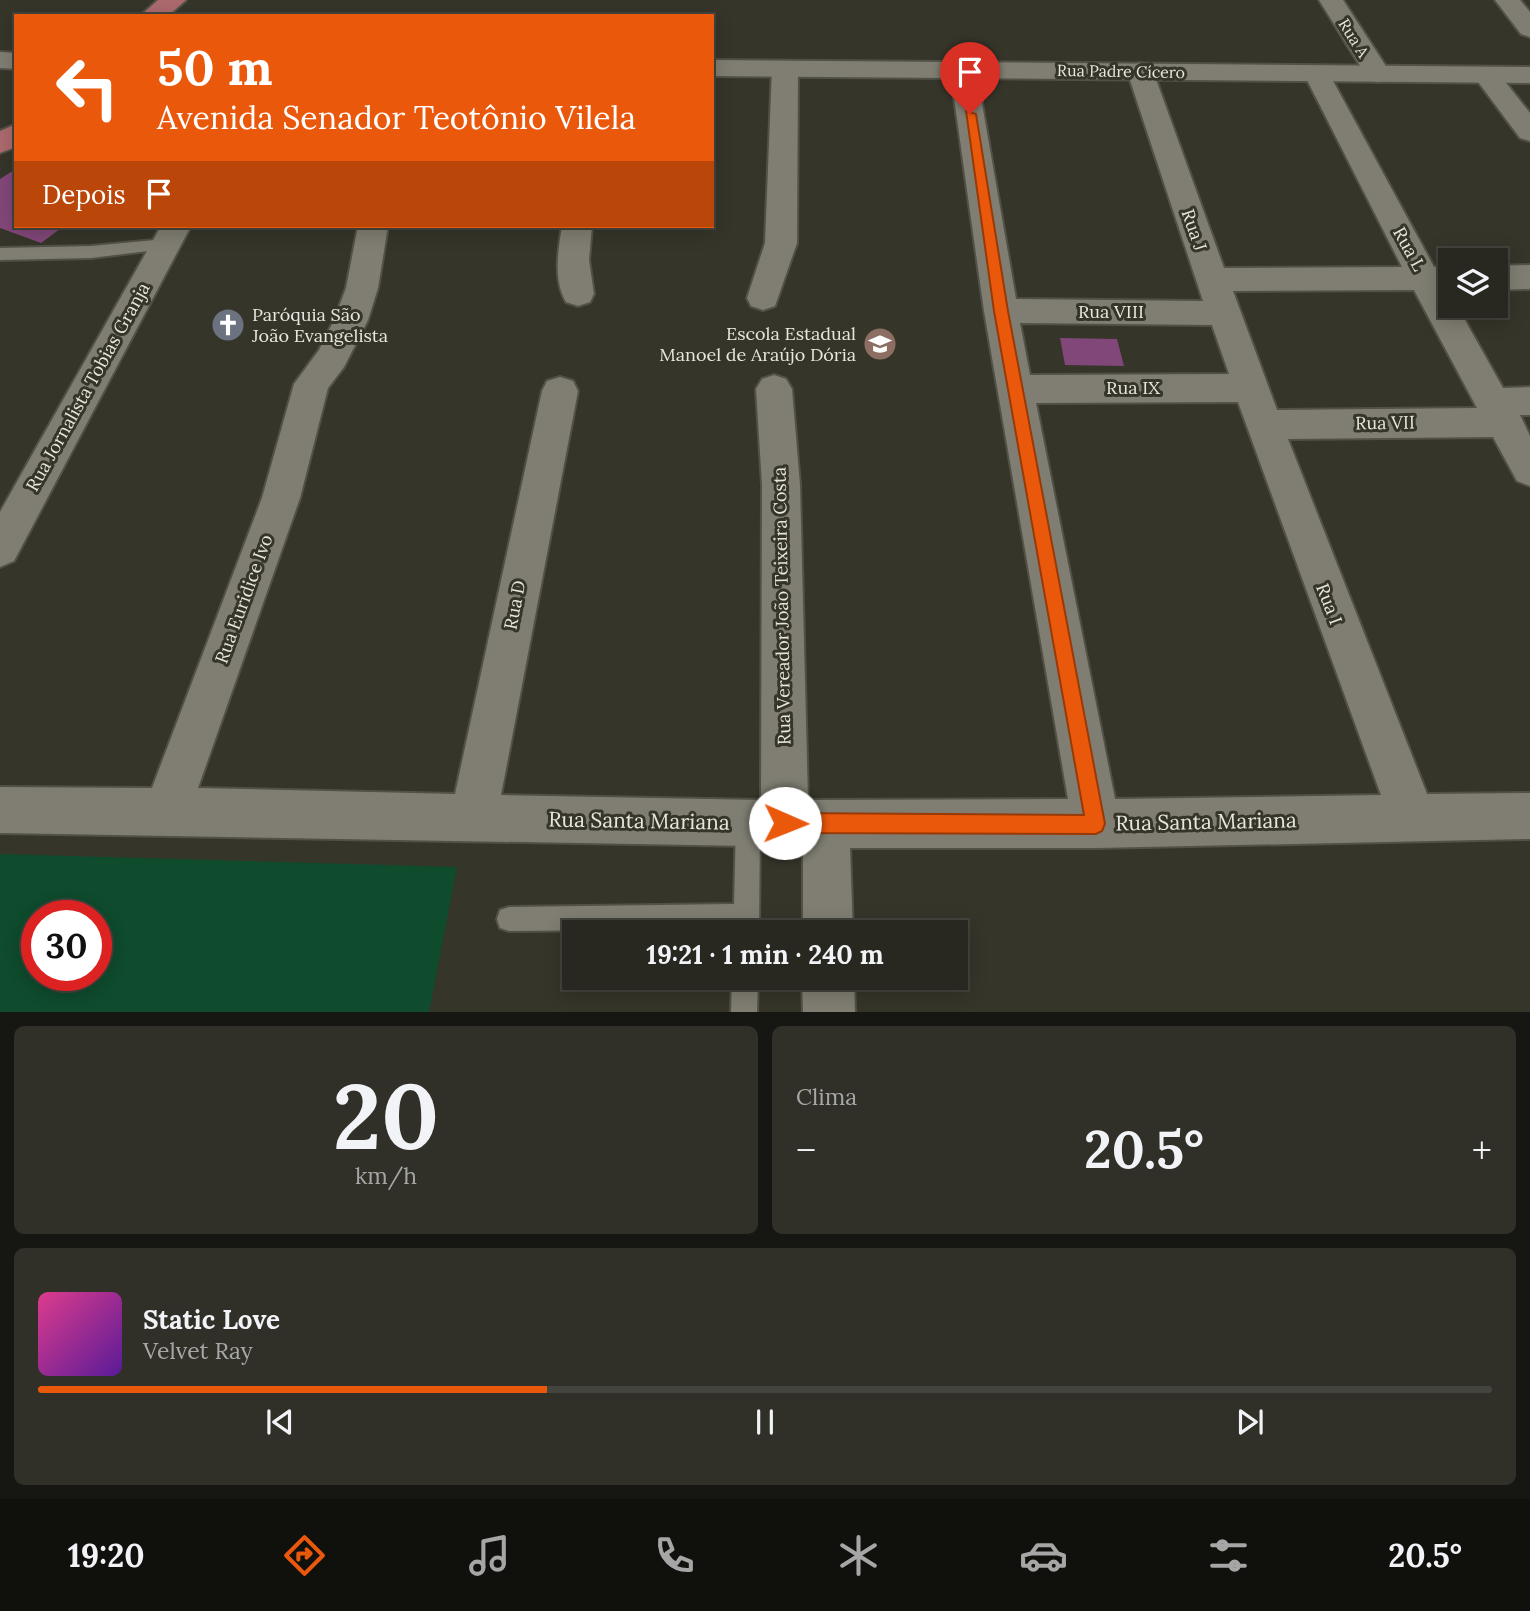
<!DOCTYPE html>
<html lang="pt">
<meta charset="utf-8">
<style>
:root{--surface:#282820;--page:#303029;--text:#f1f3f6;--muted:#a5a6a5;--line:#44443e;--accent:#ea580c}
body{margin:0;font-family:Lora,serif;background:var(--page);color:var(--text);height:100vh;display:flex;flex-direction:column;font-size:26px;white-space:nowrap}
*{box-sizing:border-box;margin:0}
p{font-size:23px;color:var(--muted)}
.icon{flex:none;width:38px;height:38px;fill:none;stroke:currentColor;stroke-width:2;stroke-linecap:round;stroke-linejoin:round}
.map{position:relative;height:1012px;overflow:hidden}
.panel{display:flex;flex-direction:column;gap:14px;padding:14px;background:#161612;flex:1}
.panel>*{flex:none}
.guide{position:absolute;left:14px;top:14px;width:700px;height:214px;border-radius:0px;box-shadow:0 4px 18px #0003,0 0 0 2px var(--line);background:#ea580c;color:#fff;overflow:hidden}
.tools{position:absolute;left:1438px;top:248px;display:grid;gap:14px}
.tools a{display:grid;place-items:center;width:70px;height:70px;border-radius:0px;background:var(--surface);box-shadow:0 4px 18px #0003,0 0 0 2px var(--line);font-size:35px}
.speed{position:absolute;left:21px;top:900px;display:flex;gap:14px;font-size:35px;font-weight:700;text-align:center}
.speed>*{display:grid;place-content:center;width:91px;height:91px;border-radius:50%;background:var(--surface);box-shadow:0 4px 18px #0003,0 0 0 2px var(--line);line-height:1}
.speed .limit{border:10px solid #d22;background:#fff;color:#111}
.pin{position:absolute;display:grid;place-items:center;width:60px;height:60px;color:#fff;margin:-72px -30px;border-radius:50% 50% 50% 0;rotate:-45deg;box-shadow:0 0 7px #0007}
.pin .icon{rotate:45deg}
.me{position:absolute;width:77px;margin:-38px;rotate:91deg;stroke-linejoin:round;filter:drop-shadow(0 0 5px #0008)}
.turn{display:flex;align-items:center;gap:24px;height:147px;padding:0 28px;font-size:32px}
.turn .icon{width:91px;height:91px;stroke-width:2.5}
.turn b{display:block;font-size:49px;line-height:60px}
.then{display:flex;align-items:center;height:66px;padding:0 28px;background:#0003;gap:14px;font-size:26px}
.big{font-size:52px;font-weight:700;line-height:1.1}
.panel .widget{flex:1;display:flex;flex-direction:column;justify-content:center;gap:10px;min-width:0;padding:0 24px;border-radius:10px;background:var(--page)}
.panel .dial{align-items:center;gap:0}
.dial b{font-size:91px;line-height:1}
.song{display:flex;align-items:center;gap:21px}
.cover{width:84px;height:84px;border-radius:10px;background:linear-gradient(135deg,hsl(330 70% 55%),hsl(270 70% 35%))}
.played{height:7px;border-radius:4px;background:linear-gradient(90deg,var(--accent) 35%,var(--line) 35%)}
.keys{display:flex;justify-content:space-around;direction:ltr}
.heat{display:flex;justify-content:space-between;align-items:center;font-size:38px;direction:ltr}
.panel .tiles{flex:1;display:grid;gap:14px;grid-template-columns:1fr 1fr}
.widget:last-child{grid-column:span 2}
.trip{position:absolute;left:562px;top:920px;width:406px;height:70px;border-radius:0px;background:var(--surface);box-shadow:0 4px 18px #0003,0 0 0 2px var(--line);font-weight:700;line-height:70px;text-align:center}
.dock{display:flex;height:112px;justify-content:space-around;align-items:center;background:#10100d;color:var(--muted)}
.dock .icon{width:49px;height:49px}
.dock .on{color:var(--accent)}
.dock b{font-size:32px;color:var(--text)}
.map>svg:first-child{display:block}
.green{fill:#0f4b2d;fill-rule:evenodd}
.building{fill:#824779}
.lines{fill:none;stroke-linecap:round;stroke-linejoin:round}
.service-casing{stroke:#525147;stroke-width:4}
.minor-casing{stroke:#525147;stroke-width:4}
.tertiary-casing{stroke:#525147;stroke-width:4}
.primary-casing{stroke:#525147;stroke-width:4}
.service{fill:#807e72;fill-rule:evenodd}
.minor{fill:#807e72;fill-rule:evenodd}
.tertiary{fill:#807e72;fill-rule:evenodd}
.primary{fill:#ac6a6d;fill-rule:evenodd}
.route{fill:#ea580c;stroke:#983908;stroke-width:2}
.labels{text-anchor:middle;stroke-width:6;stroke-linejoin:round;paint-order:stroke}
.far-street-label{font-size:16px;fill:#e7e6df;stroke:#36352a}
.street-label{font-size:18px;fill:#e7e6df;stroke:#36352a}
.poi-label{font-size:18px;fill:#e7e6df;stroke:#36352a;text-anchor:start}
.near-street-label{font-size:21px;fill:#e7e6df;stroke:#36352a}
</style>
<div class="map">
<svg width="1530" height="1013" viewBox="0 0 1530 1013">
<rect width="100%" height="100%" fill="#36352a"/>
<!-- green -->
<path class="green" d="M0,854L457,867L429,1012H0ZM37,915H96V975H37Z"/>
<!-- building -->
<g class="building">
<polygon points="11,172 16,173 16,226 64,226 41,243 0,228 0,179"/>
<polygon points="1060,338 1117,339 1124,366 1065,365"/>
</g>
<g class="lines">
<defs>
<g id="service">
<polygon points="166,239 172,240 174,244 172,248 91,258 0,260 0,248 91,246"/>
<polygon points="748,811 756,815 760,823 759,933 733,933 734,929 509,931 500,928 497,919 500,910 509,907 734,904 736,823 740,815"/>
<polygon points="732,978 758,978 757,1013 731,1013"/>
</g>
<g id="minor">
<polygon points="1319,0 1343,0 1391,74 1387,80 1378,82 1369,80"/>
<polygon points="1495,0 1520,0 1530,12 1530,37 1521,34"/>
<polygon points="0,52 16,53 16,69 0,68"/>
<polygon points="785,61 794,63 798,69 797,243 775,306 763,310 751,306 747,298 765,243 772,69 776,63"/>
<path d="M963,61L972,63L976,69L1016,299L1203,301L1127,71L1131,65L1140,63L1149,65L1153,71L1224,268L1402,267L1304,74L1308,68L1317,66L1326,68L1434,267H1451V289L1447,290L1451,296V306H1457L1503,388L1530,387V415H1520L1530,436V486L1517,481L1493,437L1288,439L1427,794L1530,793V839L1096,848H850L853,933H803V847L0,833V787L152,788L262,498L294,384L319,350L334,320L346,288L358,226H388L378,288L368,320L344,367L328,388L300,498L198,788L455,794L542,391L547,381L560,377L573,381L578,391L501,795L761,800L762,485L756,389L762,379L774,375L786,379L792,389L800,485L808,800L1068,799L984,311L950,69L954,63ZM1414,290L1477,408L1277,410L1233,291ZM1020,323L1212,325L1229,374L1030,375ZM1238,402L1381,795L1115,799L1036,403Z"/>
<polygon points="1486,67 1495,69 1530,113 1530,141 1520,138 1473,75 1477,69"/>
<polygon points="161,226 191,226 14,561 0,567 0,512"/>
<path d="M562,226H592L589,260L594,294L590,302L578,306L566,302C553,280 558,251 562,226Z"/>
<polygon points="1530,265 1530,289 1496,290 1496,266"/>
<polygon points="802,978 854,978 855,1013 803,1013"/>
</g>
<polygon id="tertiary" points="712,60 1530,67 1530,83 712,76"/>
<g id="primary">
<polygon points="158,0 186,0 168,16 140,16"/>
<polygon points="16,124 16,147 0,153 0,131"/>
</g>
</defs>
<!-- service casing -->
<use href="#service" class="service-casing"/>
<!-- minor casing -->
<use href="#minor" class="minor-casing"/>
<!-- tertiary casing -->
<use href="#tertiary" class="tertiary-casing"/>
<!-- primary casing -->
<use href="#primary" class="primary-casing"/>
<!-- service -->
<use href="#service" class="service"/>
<!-- minor -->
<use href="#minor" class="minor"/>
<!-- tertiary -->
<use href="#tertiary" class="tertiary"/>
<!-- primary -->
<use href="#primary" class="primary"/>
</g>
<!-- route -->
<polygon class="route" points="966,111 976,114 1008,311 1105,824 1102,831 1096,834 785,833 779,830 776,823 779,816 785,813 1084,815 994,311"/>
<!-- icons -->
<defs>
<symbol id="church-disc" viewBox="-11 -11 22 22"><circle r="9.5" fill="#6b7280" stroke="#36352a"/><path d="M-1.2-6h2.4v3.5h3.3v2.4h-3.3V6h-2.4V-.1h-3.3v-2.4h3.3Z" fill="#fff"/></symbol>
<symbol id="school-disc" viewBox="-11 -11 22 22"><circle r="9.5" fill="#8d6e63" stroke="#36352a"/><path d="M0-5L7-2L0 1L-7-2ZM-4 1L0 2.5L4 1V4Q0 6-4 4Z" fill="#fff"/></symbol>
</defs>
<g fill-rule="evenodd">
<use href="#church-disc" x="209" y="306" width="38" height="38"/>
<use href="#school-disc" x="861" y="325" width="38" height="38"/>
</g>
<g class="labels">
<!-- far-street labels -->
<g class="far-street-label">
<text transform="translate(1354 38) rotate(58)" y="6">Rua A</text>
<text transform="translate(1121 71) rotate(1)" y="6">Rua Padre Cícero</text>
</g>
<!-- street labels -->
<g class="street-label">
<text transform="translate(1194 230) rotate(71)" y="6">Rua J</text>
<text transform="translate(1409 249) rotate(61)" y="6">Rua L</text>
<text x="1111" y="318">Rua VIII</text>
<text transform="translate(88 387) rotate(-61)" y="6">Rua Jornalista Tobias Granja</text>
<text x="1133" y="394">Rua IX</text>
<text transform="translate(1385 423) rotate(-1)" y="6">Rua VII</text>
<text transform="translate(244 599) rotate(-70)" y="6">Rua Euridice Ivo</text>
<text transform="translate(1329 604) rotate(69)" y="6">Rua I</text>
<text transform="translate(515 605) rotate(-79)" y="6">Rua D</text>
<text transform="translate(782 606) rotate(-91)" y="6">Rua Vereador João Teixeira Costa</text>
</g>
<!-- poi labels -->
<g class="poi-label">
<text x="252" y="321">Paróquia São<tspan x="252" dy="21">João Evangelista</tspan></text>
<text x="856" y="340" text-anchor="end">Escola Estadual<tspan x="856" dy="21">Manoel de Araújo Dória</tspan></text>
</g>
<!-- near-street labels -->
<g class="near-street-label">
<text transform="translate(639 821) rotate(1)" y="7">Rua Santa Mariana</text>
<text transform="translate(1206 822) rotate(-1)" y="7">Rua Santa Mariana</text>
</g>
</g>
</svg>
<div class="tools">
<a><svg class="icon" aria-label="layers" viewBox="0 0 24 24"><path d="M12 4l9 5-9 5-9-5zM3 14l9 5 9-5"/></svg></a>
</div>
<div class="speed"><div class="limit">30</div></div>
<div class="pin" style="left:970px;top:114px;background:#d93025"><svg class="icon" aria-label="arrive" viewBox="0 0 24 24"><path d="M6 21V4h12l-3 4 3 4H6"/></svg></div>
<svg class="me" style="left:785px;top:823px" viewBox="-20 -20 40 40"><circle r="19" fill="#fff"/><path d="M0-13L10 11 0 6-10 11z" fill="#ea580c"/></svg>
<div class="trip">19:21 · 1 min · 240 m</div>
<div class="guide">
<div class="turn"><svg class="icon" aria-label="left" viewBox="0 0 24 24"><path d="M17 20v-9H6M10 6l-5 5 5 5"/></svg><div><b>50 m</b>Avenida Senador Teotônio Vilela</div></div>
<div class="then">Depois<svg class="icon" aria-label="arrive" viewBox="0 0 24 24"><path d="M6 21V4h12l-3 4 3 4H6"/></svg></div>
</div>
</div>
<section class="panel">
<div class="tiles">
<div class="widget dial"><b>20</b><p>km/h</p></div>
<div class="widget"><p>Clima</p>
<div class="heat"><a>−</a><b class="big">20.5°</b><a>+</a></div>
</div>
<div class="widget">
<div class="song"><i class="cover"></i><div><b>Static Love</b><p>Velvet Ray</p></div></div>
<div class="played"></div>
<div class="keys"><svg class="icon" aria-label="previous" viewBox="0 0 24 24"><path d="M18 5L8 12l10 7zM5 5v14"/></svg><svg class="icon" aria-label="pause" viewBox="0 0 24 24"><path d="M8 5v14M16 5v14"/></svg><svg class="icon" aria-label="next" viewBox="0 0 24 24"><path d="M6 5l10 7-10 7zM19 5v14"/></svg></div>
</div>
</div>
</section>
<nav class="dock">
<b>19:20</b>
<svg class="icon on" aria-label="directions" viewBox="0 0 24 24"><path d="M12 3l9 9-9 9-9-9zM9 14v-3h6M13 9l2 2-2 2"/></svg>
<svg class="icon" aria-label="music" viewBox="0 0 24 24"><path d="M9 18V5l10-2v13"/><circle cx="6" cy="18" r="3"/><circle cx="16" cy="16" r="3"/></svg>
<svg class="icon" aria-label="phone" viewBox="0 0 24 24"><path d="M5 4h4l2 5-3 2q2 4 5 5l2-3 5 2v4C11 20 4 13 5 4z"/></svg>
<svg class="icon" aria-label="climate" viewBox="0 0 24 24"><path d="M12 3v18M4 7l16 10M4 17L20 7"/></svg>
<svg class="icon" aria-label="car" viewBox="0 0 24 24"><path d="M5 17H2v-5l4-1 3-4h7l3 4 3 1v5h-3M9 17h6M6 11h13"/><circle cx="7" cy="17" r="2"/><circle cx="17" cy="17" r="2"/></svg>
<svg class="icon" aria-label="filters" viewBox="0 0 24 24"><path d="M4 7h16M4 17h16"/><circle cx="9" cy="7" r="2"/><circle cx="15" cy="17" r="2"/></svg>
<b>20.5°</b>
</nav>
